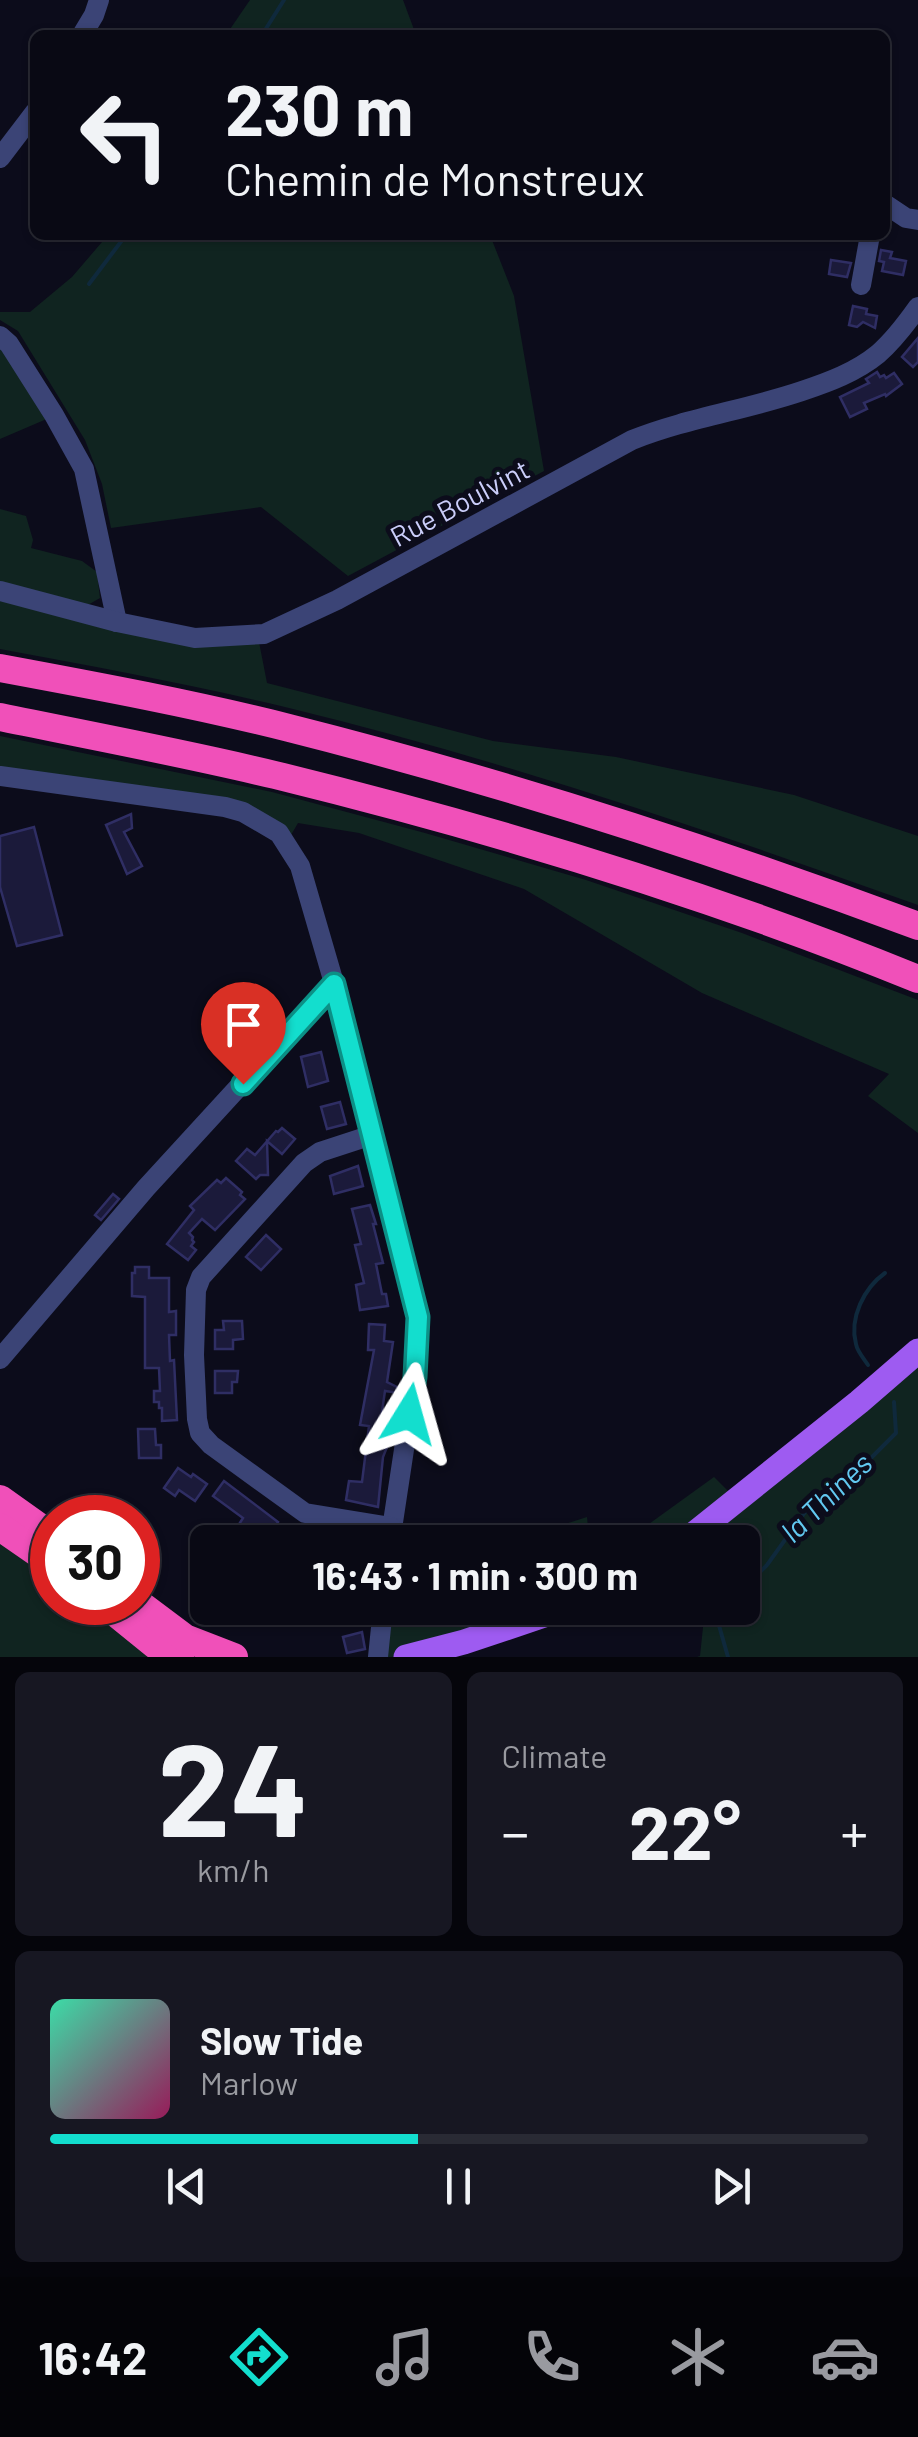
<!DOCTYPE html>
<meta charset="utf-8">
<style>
:root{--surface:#090914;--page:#171722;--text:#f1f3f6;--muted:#999aa0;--line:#292a34;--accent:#13dece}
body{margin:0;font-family:Barlow,sans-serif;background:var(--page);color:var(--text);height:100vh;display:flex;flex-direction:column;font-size:38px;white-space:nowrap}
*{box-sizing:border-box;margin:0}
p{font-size:32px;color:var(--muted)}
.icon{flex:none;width:55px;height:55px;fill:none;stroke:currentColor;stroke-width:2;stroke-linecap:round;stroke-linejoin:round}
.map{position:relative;height:1657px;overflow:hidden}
.side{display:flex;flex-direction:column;gap:15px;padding:15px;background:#05050b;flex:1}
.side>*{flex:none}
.guide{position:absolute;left:30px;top:30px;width:860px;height:210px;border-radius:15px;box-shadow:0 2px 8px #0004,0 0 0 2px var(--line);background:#090914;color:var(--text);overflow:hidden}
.speed{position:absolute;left:30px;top:1495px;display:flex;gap:20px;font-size:50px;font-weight:700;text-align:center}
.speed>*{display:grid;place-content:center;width:130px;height:130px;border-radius:50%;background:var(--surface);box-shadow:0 2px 8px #0004,0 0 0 2px var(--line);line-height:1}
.speed .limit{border:15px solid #d22;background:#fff;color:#111}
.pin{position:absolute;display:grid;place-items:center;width:85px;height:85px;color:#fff;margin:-102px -42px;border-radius:50% 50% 50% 0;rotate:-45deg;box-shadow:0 0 10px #0007}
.pin .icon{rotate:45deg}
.me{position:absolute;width:110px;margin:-55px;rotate:8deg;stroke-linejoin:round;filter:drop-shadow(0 0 8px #0008)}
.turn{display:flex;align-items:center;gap:35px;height:210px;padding:0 30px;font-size:45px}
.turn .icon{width:130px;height:130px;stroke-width:2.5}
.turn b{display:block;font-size:70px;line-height:85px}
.big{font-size:75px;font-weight:700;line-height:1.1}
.side .card{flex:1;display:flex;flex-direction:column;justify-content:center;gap:15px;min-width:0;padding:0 35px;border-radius:15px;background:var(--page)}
.side .dial{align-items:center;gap:0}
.dial b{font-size:130px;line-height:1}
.song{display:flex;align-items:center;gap:30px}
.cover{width:120px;height:120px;border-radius:15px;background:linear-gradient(135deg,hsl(160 70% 55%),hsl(330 70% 35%))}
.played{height:10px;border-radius:5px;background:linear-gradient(90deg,var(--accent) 45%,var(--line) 45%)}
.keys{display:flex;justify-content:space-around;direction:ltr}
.heat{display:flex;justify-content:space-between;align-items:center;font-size:55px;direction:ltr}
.side .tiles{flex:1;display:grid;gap:15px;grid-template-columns:1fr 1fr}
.card:last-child{grid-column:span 2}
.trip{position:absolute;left:190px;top:1525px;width:570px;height:100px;border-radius:15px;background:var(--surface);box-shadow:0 2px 8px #0004,0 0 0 2px var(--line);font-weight:700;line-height:100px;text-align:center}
.tabs{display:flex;height:160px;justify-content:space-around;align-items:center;background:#040408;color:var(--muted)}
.tabs .icon{width:70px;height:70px}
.tabs .current{color:var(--accent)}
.tabs b{font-size:45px;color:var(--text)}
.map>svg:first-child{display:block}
.green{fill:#102420}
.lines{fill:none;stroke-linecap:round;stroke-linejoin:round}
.stream{stroke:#0f293c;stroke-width:4}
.building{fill:#1b1a3a;stroke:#2f2e64;stroke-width:2.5}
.minor{stroke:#3b4476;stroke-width:20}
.major{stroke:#9e5bf1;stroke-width:25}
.highway{stroke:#f050b9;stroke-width:28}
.route-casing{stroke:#0c9086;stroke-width:25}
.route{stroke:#13dece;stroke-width:18}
.labels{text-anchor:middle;stroke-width:10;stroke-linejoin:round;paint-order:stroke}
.street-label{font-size:28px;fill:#cbcefa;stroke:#0c0c1b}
.water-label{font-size:30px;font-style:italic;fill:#62c9f1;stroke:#0c0c1b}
</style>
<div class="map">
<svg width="918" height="1657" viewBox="0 0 918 1657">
<rect width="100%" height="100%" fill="#0c0c1b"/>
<!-- green -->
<g class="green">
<polygon points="250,0 403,0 416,35 226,35"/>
<polygon points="108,235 490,235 514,296 544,471 348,576 261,507 111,528 102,484 85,440 18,331 0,320 0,312 30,312 72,277"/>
<polygon points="0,347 49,418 0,439"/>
<polygon points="0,509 26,516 33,540 31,548 82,561 97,572 100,598 86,606 0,583"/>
<path d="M0,601L259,642L267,683L493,741L616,757L794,795L918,836V905C711,831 503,760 289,708C194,685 97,667 0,649Z"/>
<polygon points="0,736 272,792 425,833 586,880 742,933 918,1000 918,1133 868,1096 889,1074 702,993 524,889 359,833 298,823 291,835 252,809 0,772"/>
<polygon points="918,1340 918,1657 697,1657 700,1656 705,1608 742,1608 742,1542 706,1541"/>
<polygon points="714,1477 731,1494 696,1542 624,1542"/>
<polygon points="587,1517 589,1538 603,1542 509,1542"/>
<polygon points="0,1527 52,1563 52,1602 102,1603 160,1657 0,1657"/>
<polygon points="391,1527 433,1527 438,1542 390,1542"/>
<polygon points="383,1608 602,1608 405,1657 378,1657"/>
</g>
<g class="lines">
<!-- stream -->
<g class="stream">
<polyline points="262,35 284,0"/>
<polyline points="89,284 126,235"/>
<path d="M868,1365C864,1359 857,1351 856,1344C849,1318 864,1288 885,1273"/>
<polyline points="742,1590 767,1565 805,1512 871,1458 896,1433 894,1402"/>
<polyline points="728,1657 718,1622 729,1608"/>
</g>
</g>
<!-- building -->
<g class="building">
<polygon points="881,250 892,252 890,258 906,261 903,275 882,271 884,262 879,261"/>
<polygon points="831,260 851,263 847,277 829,274"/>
<polygon points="853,306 867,309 866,314 877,316 875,328 863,322 857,327 849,325"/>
<polygon points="918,338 918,362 913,367 902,357"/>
<polygon points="877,372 880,377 884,375 886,378 894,373 902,384 886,396 885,394 864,403 867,409 850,417 840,397 869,383 866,379"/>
<polygon points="131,814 132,828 124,832 142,866 127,874 106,825"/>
<polygon points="34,827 62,935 17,946 0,887 0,836"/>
<polygon points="321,1052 328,1081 308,1087 301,1057"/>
<polygon points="340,1102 346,1124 327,1129 321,1107"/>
<polygon points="282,1128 295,1139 282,1154 267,1141 268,1175 260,1175 256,1179 236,1161 247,1149 255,1155 276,1131 278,1132"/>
<polygon points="358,1166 363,1186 334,1194 330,1176"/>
<polygon points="226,1178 242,1192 240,1195 245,1199 215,1230 202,1219 189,1233 193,1237 192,1240 194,1242 191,1246 196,1250 188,1260 167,1244 194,1210 190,1206 217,1180 221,1183"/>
<polygon points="113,1194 119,1199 101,1220 95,1215"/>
<polygon points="370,1205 376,1224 373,1224 383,1263 376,1264 382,1294 386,1294 388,1306 360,1310 356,1285 364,1283 355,1245 361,1244 352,1209"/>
<polygon points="266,1235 281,1249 261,1270 246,1257"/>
<polygon points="135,1267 149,1267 149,1278 169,1278 169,1312 176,1311 176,1335 169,1335 170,1361 174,1360 177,1420 162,1421 162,1408 159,1408 159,1402 154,1402 154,1391 160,1391 159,1368 145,1368 145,1297 132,1296 132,1273 135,1273"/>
<polygon points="223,1321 242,1321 243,1339 233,1340 233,1349 215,1349 215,1330 224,1330"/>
<polygon points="369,1324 385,1325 384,1341 393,1342 387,1382 399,1388 399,1393 385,1391 377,1446 387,1447 383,1457 378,1507 346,1500 349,1481 362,1482 369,1426 360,1425 374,1350 368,1350"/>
<polygon points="215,1371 238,1371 237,1382 232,1382 232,1393 215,1393"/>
<polygon points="138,1429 155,1429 156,1445 161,1445 161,1458 139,1458"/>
<polygon points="178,1468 191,1477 193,1474 207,1484 195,1501 179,1490 175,1496 164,1488"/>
<polygon points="224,1481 278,1522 266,1539 248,1528 246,1532 238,1526 243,1518 213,1496"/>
<polygon points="362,1632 365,1649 347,1653 343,1637"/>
</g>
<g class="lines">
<!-- minor -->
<g class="minor">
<polyline points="82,35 94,15 99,0"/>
<polyline points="0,158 35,112"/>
<polyline points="885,204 906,218 918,220"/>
<polyline points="861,285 870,235"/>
<polyline points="0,336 9,344 54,415 84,469 117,622"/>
<path d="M0,591L117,622L195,638L264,634L337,600L632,440C687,418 746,410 802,391C829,382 856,372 878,354C894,340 906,324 918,307"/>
<polyline points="0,776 225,807 243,812 279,833 300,866 334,983 418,1317 415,1377 390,1542"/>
<polyline points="372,1135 320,1152 304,1163 201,1277 196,1290 194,1355 197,1419 200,1433 211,1445 305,1513 391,1527"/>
<polyline points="0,1359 146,1188 334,983"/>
<polyline points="378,1657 383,1608"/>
</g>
<!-- major -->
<g class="major">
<polyline points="684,1542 859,1402 918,1351"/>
<polyline points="406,1657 464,1642 565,1608"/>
</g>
<!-- highway -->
<g class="highway">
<path d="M0,668C97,686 194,704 289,728C503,782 711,849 918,926"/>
<path d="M0,717C92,736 184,753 275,775C490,828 712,895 918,979"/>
<polyline points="0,1499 52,1536"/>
<polyline points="0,1527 52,1563"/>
<polyline points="102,1602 155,1645 180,1657"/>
<polyline points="137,1602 185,1638 234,1657"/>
</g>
</g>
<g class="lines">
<defs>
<polyline id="route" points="243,1084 334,984 418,1317 415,1377 409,1414"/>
</defs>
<!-- route casing -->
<use href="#route" class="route-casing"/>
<!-- route -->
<use href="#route" class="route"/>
</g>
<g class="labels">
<!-- street labels -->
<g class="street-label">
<text transform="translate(460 503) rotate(-28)" y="10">Rue Boulvint</text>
</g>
<!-- water labels -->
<g class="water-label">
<text transform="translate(827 1498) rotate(-44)" y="10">la Thines</text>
</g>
</g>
</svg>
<div class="speed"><div class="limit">30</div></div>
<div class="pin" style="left:243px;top:1084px;background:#d93025"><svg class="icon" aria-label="arrive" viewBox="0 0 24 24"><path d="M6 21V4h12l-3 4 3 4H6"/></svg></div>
<svg class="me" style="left:409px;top:1414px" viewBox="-20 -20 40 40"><path d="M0-17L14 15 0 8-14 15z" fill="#13dece" stroke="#fff" stroke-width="4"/></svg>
<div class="trip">16:43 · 1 min · 300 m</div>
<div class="guide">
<div class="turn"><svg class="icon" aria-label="left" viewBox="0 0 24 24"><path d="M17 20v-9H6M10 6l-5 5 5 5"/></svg><div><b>230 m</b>Chemin de Monstreux</div></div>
</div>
</div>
<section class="side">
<div class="tiles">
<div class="card dial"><b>24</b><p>km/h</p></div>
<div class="card"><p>Climate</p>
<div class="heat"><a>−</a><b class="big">22°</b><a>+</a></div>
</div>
<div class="card">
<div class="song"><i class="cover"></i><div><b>Slow Tide</b><p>Marlow</p></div></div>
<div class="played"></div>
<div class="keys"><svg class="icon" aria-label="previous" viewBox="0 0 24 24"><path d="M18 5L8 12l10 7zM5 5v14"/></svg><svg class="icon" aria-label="pause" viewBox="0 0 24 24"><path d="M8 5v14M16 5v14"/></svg><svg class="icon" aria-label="next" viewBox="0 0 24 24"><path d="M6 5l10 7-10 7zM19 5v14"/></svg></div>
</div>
</div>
</section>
<nav class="tabs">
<b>16:42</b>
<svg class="icon current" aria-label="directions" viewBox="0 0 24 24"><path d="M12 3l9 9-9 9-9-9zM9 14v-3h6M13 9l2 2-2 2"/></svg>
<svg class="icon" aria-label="music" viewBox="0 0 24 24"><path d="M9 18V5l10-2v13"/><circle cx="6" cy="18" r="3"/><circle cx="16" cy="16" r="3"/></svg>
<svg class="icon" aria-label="phone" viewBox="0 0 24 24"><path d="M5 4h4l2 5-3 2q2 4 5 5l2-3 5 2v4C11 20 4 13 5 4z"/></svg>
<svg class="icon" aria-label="climate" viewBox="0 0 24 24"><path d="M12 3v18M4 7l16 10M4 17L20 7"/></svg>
<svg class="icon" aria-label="car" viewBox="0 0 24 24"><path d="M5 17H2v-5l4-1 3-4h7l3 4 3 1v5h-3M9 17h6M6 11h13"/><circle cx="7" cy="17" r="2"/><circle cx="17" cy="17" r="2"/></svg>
</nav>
